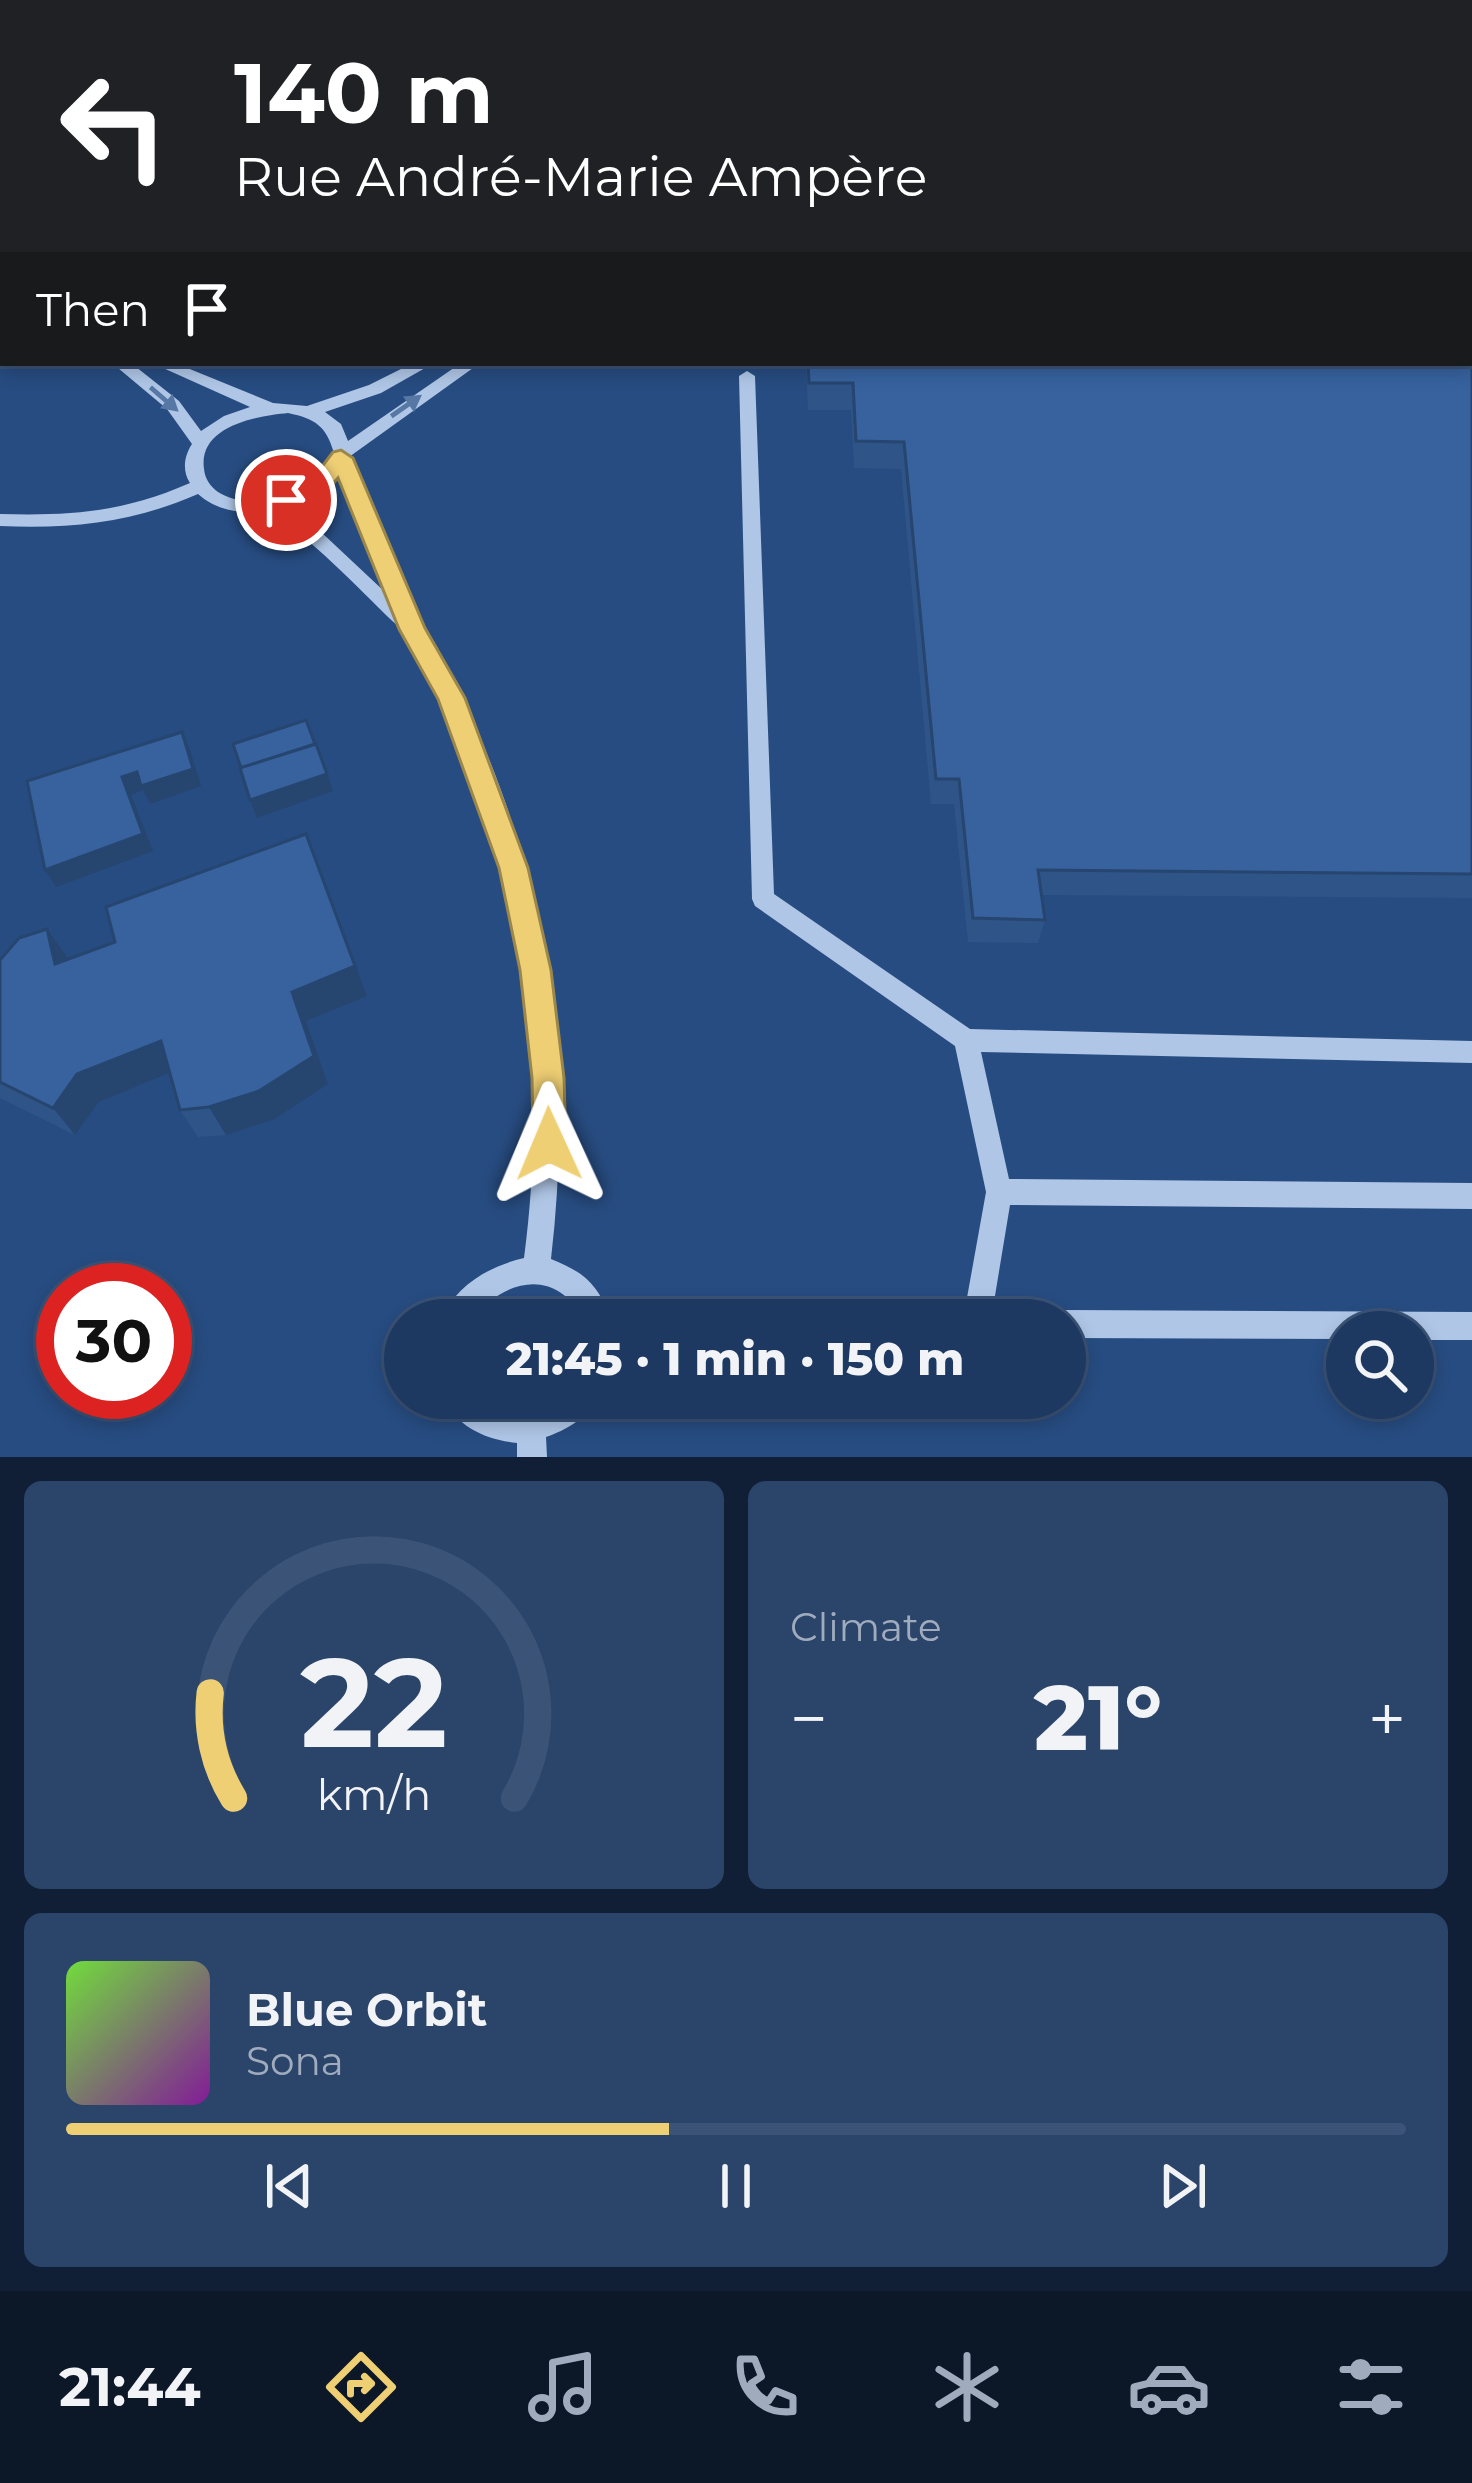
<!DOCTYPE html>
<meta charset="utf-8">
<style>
:root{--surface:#1d3961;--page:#2a446a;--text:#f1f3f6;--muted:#a0acbd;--line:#3b5376;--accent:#efcf74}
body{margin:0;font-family:Montserrat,sans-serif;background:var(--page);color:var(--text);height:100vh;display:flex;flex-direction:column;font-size:45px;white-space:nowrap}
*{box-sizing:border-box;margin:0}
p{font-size:39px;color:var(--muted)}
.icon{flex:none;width:66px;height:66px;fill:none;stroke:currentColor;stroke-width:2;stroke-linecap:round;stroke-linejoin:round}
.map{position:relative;height:1457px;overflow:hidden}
.side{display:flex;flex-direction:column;gap:24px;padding:24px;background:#101f35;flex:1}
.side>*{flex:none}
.guide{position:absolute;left:0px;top:0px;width:1473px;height:366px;box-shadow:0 6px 18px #0003,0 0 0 3px var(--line);background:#202124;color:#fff;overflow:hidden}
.tools{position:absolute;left:1326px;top:1311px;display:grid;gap:24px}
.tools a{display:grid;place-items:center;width:108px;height:108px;border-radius:50%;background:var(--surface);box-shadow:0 6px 18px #0003,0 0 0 3px var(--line);font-size:60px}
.speed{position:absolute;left:36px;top:1263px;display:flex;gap:24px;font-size:60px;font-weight:700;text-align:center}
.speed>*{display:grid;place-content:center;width:156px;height:156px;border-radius:50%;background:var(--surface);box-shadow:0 6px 18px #0003,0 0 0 3px var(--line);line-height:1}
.speed .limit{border:18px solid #d22;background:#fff;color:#111}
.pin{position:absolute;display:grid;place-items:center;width:102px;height:102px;color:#fff;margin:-51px;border:6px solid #fff;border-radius:50%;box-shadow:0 3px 12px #0007}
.me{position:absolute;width:132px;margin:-66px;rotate:359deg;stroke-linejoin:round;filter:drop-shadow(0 0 9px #0008)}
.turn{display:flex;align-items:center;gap:42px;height:252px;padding:0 36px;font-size:54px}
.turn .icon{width:156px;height:156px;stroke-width:2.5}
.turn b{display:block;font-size:84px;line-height:102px}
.then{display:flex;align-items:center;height:114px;padding:0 36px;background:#0003;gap:24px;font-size:45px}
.big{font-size:90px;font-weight:800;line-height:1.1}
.side .tile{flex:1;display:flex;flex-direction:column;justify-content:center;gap:18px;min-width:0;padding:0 42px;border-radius:18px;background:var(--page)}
.side .dial{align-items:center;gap:0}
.dial svg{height:312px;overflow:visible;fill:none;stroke:var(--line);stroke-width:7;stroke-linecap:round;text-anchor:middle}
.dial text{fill:var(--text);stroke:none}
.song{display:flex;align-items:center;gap:36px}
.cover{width:144px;height:144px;border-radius:18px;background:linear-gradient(135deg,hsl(100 70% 55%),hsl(290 70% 35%))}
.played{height:12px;border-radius:6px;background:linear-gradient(90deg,var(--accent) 45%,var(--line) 45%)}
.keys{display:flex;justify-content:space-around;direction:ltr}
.heat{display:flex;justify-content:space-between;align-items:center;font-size:66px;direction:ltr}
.side .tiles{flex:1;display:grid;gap:24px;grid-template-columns:1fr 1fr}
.tile:last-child{grid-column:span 2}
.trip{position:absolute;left:384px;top:1299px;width:702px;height:120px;border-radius:60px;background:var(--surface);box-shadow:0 6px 18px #0003,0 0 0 3px var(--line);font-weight:800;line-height:120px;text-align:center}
.dock{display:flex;height:192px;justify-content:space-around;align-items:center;background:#0c1727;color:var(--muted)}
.dock .icon{width:84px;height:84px}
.dock .selected{color:var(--accent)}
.dock b{font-size:54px;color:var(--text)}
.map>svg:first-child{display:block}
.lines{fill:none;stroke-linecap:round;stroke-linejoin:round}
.minor{fill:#afc6e6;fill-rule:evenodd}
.wall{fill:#2f5488}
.shaded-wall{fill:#26456f}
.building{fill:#37629e;stroke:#26456f;stroke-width:3}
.oneway{fill:#5777a4}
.route{fill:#efcf74;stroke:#9b874b;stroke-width:3}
</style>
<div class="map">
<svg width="1472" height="1457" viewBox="0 0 1472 1457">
<rect width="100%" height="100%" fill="#274c81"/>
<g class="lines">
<!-- minor -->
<g class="minor">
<polygon points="181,0 241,0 244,3 184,3"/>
<polygon points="806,0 818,0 817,3 805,3"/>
<polygon points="970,0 982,0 981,3 969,3"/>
<polygon points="998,0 1010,0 1009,3 997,3"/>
<polygon points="1434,0 1446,0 1447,3 1435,3"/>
<rect x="0" y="15" width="3" height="8"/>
<rect x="1470" y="135" width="2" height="18"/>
<rect x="1470" y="172" width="2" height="8"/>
<polygon points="0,294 3,295 3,305 0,304"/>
<path d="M112,363H131L179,401L201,431L224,416L250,407L152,363H175L273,403L307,406L369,385L413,363H434L381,393L325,412L341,424L348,441L461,363H480L349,457C372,514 394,571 420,626C431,648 446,668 457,689C470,713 481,739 491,764C554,922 571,1091 551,1259C586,1273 597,1284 612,1320H583C557,1267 504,1278 472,1320H441C455,1286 489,1266 524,1258C548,1077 526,898 454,729C443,702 418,644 398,626C365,596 304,528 266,513C258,509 257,512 248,512C229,512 211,506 198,494C132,523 71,529 0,526V514C71,516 124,512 190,483C182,471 184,456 192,444L167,409ZM288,413C316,419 326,426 334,453C313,485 255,516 218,492C210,486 205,479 204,469C198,426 257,416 288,413ZM338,474L385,592L321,532L282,506L322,488Z"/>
<polygon points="747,371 755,376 774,894 970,1029 1472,1041 1472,1063 981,1052 1009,1179 1472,1183 1472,1209 1010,1205 991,1320 963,1320 986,1192 955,1046 755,906 752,899 739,376"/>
<polygon points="1065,1310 1472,1312 1472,1340 1413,1340 1413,1332 1347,1332 1347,1339 1065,1338 1065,1320 1053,1320 1055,1314"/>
<path d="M444,1398H478L494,1410L519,1414L544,1409L560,1398H595C587,1419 566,1430 546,1437L547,1457H517V1443C487,1440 456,1427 444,1398Z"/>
</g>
</g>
<!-- wall -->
<g class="wall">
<polygon points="1264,0 1328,0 1327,3 1273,3 1264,2"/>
<polygon points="1472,320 1472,898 1041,895 1045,920 1038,943 968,942 954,804 931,804 901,469 854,468 851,410 808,410 806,363 1470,363"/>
<polygon points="0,960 68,960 367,996 306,1021 328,1084 275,1119 226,1135 198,1137 180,1110 170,1073 99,1102 75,1135 0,1098"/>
</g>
<!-- shaded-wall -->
<g class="shaded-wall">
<polygon points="182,732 190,750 201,786 150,804 143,790 131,795 153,851 56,887 45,870 122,777 137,772"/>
<polygon points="327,774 333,791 257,818 250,800"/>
<polygon points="306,834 367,996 306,1021 328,1084 275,1119 226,1135 209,1107 292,992"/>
<polygon points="47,929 68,959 55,964"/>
<polygon points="161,1041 179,1069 99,1102 75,1135 53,1108 77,1074"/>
</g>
<!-- building -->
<g class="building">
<polygon points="1058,0 1090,0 1089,3 1057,3"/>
<polygon points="1470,320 1472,320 1472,874 1038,870 1045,920 973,918 959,779 936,779 904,442 856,441 853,383 809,383 808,363 1470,363"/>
<polygon points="306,720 315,744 241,768 233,744"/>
<polygon points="182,732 193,769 141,786 137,772 122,777 143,834 45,870 27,781"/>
<polygon points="316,744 327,774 250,800 240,768"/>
<polygon points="306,834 355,966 292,992 314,1056 259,1091 209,1107 180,1110 161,1041 77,1074 53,1108 0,1082 0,960 19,938 47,929 55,964 115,942 106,907"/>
</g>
<!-- one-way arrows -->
<defs><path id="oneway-solid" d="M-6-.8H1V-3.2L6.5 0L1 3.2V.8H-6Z" transform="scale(3)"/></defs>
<g class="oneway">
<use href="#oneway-solid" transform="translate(164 399) rotate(41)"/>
<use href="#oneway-solid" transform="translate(406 406) rotate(-35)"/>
</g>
<!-- route -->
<path class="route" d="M341,450L353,458L425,628L465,698L528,868L551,970L564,1078L566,1144L561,1155L549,1160L537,1155L533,1144L532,1078L520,970L499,868L438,699L399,629L338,478C326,493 305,503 286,508L275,500L314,477L333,452Z"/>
</svg>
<div class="tools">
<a><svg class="icon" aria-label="search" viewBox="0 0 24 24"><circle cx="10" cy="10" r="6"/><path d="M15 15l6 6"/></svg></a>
</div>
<div class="speed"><div class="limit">30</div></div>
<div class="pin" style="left:286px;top:500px;background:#d93025"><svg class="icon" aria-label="arrive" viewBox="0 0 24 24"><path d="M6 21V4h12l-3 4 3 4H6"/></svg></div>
<svg class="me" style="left:549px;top:1144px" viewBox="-20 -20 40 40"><path d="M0-17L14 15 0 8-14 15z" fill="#efcf74" stroke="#fff" stroke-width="4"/></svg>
<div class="trip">21:45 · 1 min · 150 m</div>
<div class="guide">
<div class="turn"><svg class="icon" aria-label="left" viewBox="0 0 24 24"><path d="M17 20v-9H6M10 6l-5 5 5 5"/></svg><div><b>140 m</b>Rue André-Marie Ampère</div></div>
<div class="then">Then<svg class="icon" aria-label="arrive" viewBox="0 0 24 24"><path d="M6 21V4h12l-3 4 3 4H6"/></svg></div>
</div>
</div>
<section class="side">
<div class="tiles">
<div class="tile dial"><svg viewBox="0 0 100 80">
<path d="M14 69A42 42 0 1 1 86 69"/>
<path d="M14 69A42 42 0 0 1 8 42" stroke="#efcf74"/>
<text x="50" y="56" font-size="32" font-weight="700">22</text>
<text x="50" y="72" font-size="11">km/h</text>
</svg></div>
<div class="tile"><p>Climate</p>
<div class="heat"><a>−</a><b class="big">21°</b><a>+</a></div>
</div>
<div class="tile">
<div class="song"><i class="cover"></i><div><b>Blue Orbit</b><p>Sona</p></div></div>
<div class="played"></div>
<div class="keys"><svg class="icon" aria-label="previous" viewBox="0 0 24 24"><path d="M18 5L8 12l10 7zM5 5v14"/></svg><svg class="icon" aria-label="pause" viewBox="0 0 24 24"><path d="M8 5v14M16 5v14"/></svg><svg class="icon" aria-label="next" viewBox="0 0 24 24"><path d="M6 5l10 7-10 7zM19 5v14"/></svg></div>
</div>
</div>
</section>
<nav class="dock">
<b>21:44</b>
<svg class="icon selected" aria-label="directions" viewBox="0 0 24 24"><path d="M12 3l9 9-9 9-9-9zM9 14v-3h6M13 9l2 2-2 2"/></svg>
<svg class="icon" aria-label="music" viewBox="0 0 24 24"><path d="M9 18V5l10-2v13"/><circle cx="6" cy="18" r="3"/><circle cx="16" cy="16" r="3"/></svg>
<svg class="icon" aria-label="phone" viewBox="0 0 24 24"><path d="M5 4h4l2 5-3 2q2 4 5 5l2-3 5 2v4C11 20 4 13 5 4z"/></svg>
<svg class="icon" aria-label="climate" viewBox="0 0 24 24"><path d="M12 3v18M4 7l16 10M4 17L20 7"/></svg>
<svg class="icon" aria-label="car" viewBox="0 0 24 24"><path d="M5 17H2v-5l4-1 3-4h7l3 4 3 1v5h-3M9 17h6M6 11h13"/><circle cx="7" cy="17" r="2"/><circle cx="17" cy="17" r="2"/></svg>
<svg class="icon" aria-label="filters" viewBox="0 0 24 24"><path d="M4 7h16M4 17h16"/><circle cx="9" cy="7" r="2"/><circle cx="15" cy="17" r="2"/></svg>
</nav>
